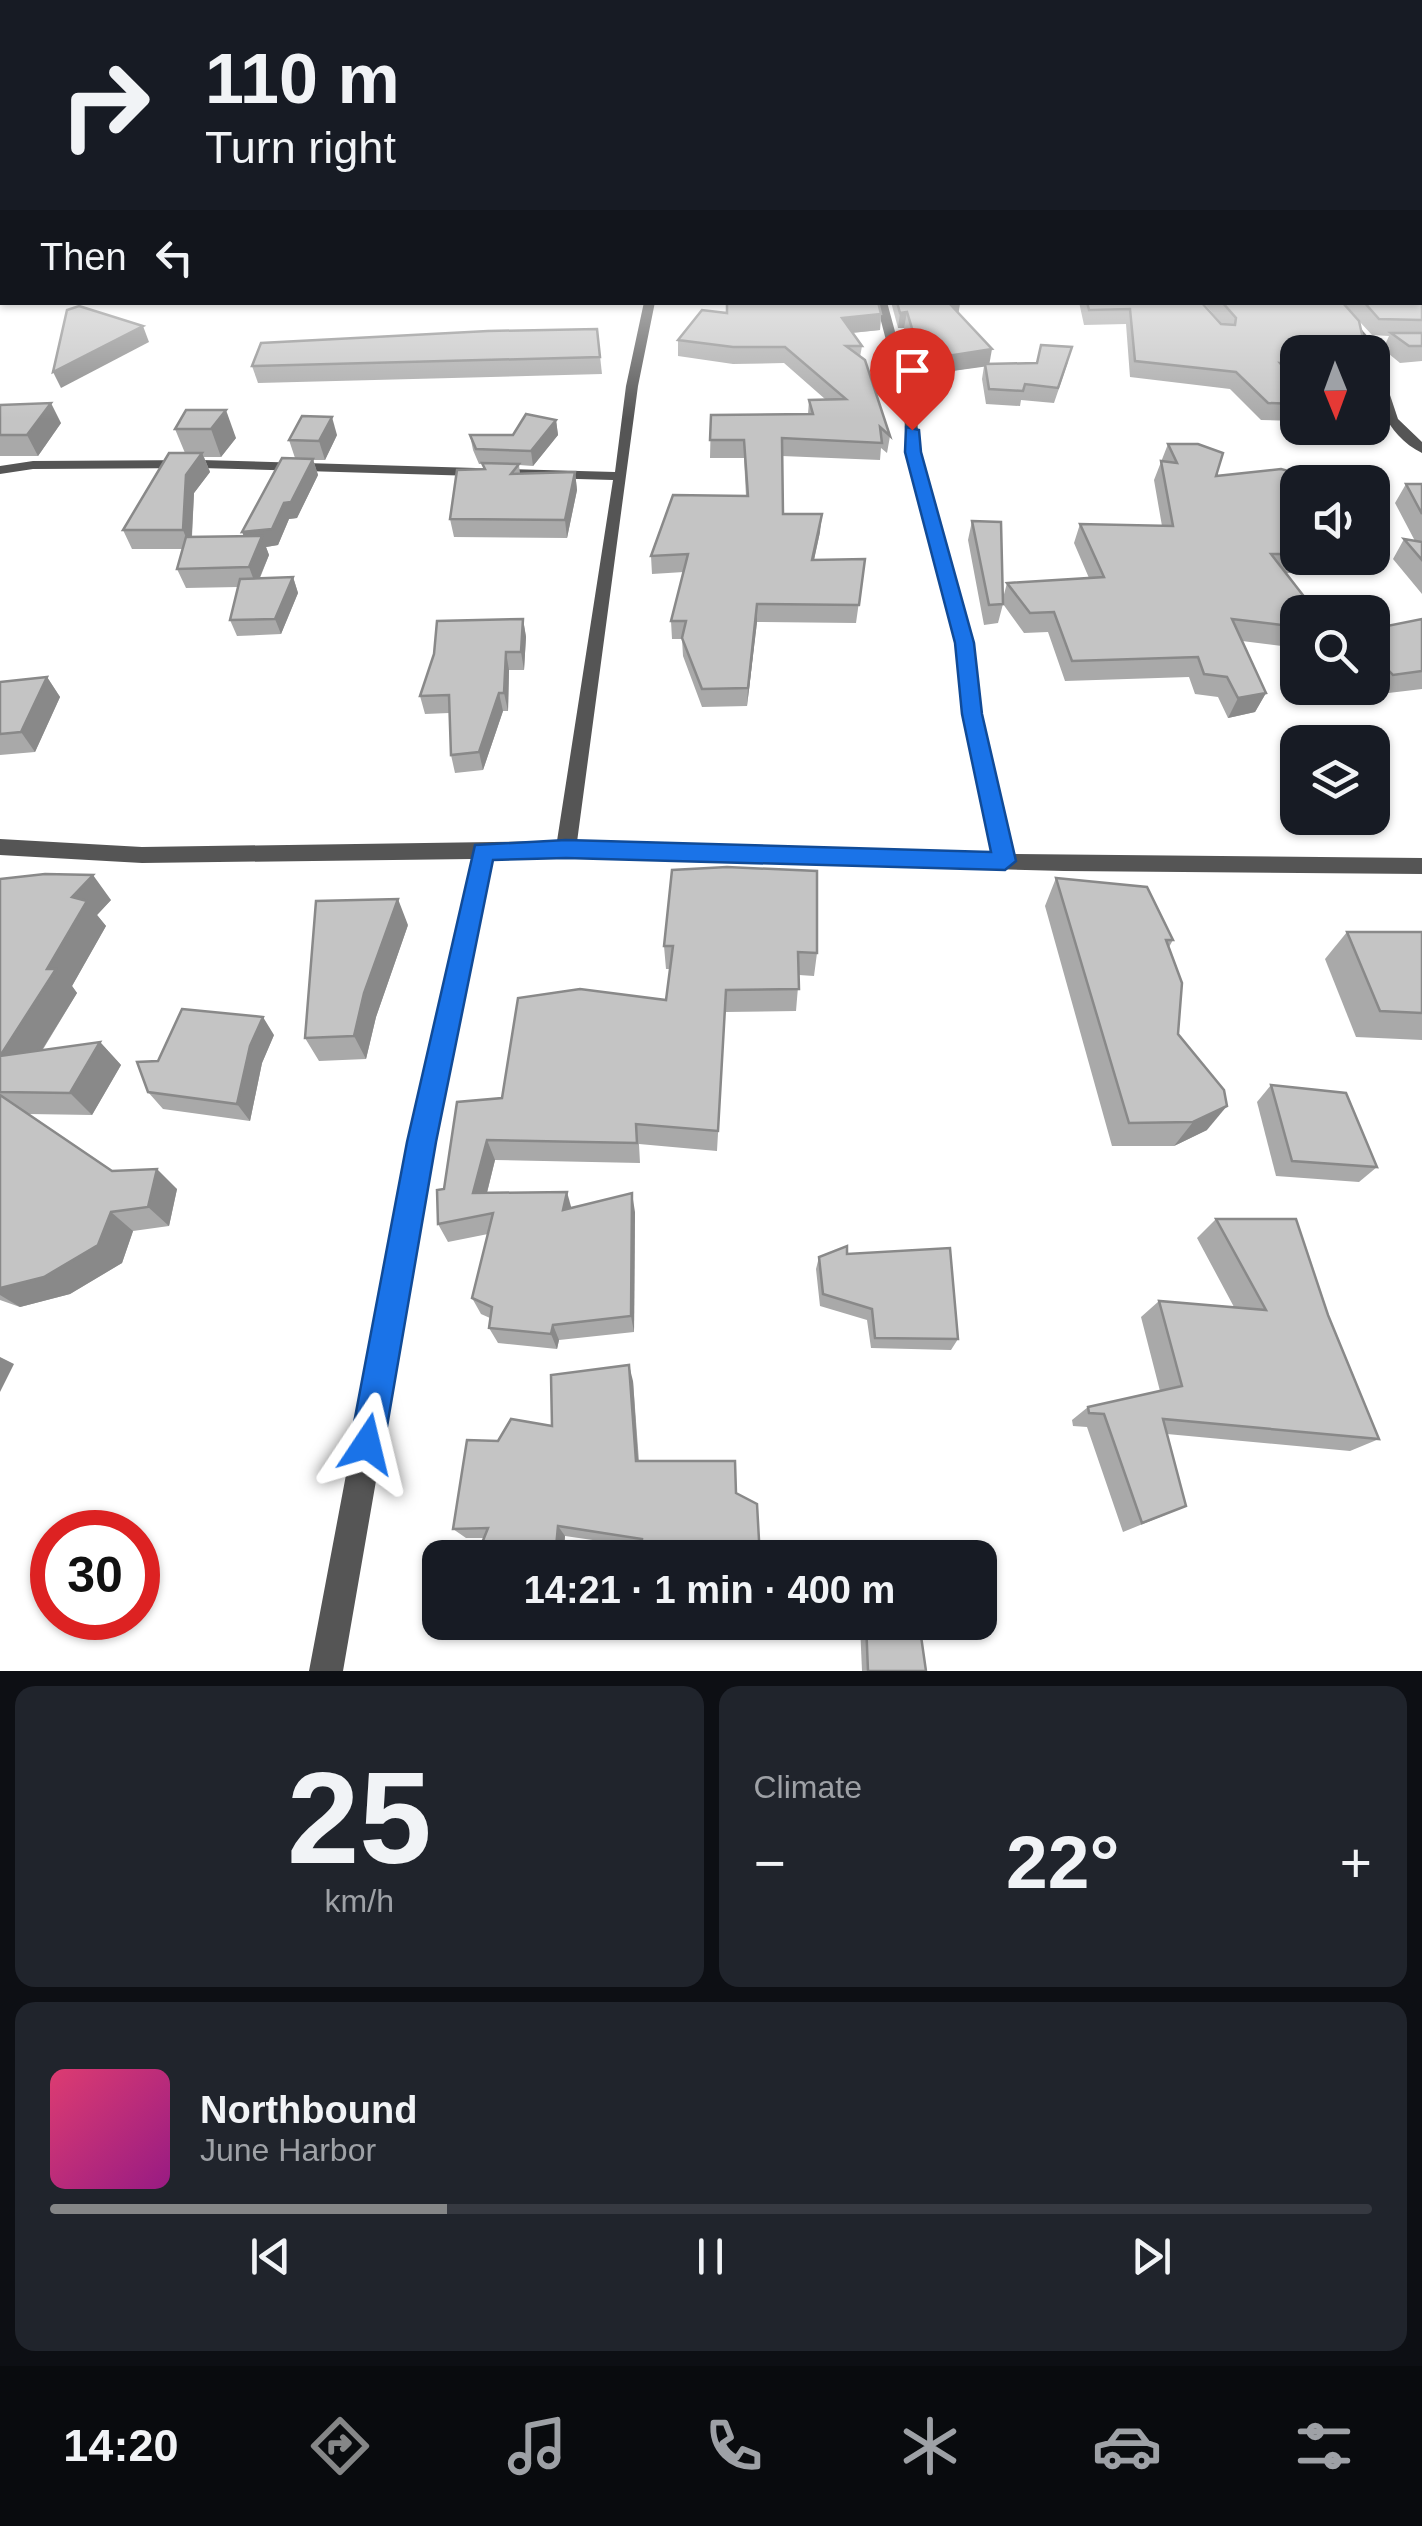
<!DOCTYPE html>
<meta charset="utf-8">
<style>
:root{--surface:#171b24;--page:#20242c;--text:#f1f3f6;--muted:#9ea1a6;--line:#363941;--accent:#858687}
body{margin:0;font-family:Arial,sans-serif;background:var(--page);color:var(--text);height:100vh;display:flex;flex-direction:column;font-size:38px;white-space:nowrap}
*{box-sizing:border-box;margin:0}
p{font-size:32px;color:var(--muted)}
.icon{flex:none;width:55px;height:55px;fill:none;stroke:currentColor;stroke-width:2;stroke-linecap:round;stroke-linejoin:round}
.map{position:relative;height:1671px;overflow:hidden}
.sheet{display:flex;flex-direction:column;gap:15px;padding:15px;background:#0d0f14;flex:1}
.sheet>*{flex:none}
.hud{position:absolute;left:0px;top:0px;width:1422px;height:305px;box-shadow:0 2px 8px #0004;background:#171b24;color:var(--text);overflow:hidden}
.needle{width:65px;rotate:179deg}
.controls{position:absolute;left:1280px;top:335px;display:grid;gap:20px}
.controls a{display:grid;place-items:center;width:110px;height:110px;border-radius:20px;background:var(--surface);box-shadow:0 2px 8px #0004;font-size:50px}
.speed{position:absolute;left:30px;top:1510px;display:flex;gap:20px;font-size:50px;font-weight:700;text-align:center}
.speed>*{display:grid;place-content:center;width:130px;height:130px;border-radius:50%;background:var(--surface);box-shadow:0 2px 8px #0004;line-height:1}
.speed .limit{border:15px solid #d22;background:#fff;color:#111}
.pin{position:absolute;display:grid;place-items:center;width:85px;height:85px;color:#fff;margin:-102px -42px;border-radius:50% 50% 50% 0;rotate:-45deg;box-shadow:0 0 10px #0007}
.pin .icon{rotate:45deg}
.me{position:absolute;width:110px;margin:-55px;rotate:10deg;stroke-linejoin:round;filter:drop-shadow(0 0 8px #0008)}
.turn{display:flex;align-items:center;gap:35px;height:210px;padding:0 40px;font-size:45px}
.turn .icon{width:130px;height:130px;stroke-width:2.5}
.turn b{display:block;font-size:70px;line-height:85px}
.then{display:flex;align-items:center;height:95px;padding:0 40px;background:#0003;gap:20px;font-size:38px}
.big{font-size:75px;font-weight:700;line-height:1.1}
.sheet .tile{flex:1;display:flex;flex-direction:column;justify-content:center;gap:15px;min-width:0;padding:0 35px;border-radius:20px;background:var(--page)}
.sheet .dial{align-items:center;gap:0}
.dial b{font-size:130px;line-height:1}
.song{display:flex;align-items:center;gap:30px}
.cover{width:120px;height:120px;border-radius:15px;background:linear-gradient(135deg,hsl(340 70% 55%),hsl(310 70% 35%))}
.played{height:10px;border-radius:5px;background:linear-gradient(90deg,var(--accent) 30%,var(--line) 30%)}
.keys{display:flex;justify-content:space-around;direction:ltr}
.heat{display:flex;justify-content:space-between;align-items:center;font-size:55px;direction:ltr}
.sheet .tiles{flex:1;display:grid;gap:15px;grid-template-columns:1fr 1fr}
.tile:last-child{grid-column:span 2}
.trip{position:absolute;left:422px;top:1540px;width:575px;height:100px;border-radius:20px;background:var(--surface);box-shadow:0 2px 8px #0004;font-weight:700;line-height:100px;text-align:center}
.menu{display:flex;height:160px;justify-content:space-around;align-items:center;background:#090b0e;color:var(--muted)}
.menu .icon{width:70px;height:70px}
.menu .current{color:var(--accent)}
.menu b{font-size:45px;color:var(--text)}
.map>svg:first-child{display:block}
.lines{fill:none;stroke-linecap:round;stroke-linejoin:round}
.minor{fill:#555;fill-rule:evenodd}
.wall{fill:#a9a9a9}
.shaded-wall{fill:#898989}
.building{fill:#c4c4c4;stroke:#898989;stroke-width:2.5}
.route{fill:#1a73e8;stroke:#114b97;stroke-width:2.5}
</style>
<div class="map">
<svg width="1422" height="1671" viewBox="0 0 1422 1671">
<rect width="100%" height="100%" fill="#fff"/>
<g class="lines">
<!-- minor -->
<g class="minor">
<polygon points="644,302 655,302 638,386 577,842 993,853 963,714 957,643 906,452 904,409 876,302 887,302 916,409 920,452 973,643 981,714 1014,854 1422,858 1422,874 1064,871 566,857 493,859 435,1141 343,1671 309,1671 409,1141 472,859 142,863 0,855 0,839 142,847 557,841 613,480 201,468 33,469 0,474 0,466 33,461 201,460 615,472 626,386"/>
<polygon points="1326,302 1337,302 1371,340 1375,354 1365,352 1362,343"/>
<path d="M1372,356L1378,359L1398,419L1422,442V453C1385,435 1372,394 1372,356Z"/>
</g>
</g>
<!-- wall -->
<g class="wall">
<polygon points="1422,185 1422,361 1400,363 1383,349 1389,336 1372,335 1359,321 1298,352 1298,382 1294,382 1298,386 1298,421 1261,420 1230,389 1130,377 1126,324 1084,325 1079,302 1201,302 1222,324 1203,302 1420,302"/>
<polygon points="891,302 1071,302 960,304 958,313 989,364 1068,362 1054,403 1021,400 1020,406 986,404 982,379 984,366 938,373 930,361 914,362 904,328 898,328"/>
<polygon points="727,313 881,314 880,330 852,333 862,346 860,357 890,436 887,453 881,448 880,460 782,456 783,514 820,532 814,560 865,559 856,623 757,622 747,706 702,707 683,656 682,639 672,639 671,621 684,572 652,574 651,556 746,496 744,458 710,458 711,415 808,414 809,400 825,399 784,363 733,364 678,356 678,340"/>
<polygon points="597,329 602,374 258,383 252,366"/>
<polygon points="0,405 61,423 38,456 0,456"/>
<polygon points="186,410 236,438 221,457 204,457 210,472 194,493 192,537 244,536 295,458 289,440 337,435 325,460 313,460 318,475 297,518 289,519 278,545 266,547 269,555 260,578 293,577 298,593 281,634 237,636 230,620 238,587 186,588 177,569 183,549 132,549 123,530 185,453 175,429"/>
<polygon points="556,420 558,435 533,466 519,465 520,473 575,472 577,490 567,538 454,537 450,519 484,469 483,464 479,464 473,450 470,435 513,435"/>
<polygon points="1168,444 1216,476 1298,482 1298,558 1340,558 1337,564 1322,564 1317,573 1286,573 1298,612 1298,648 1242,641 1266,693 1255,712 1228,718 1218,697 1195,694 1189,677 1065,681 1048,632 1024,633 1003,604 998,623 984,625 968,540 972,521 1003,598 1007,583 1089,578 1074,543 1080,524 1162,526 1154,480"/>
<polygon points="1406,484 1422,484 1422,594 1393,559 1404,539 1415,541 1395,503"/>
<polygon points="523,619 526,637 524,670 509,670 508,711 503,711 483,770 455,773 451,755 449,713 425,714 420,696"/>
<polygon points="1422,619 1422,689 1380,694 1372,686 1372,629"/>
<polygon points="47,677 60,697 35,752 0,755 0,682"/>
<polygon points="1056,878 1173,940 1169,947 1178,1034 1207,1130 1174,1146 1112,1146 1045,906"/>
<polygon points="0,879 111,900 97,915 106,926 72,986 77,993 42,1051 100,1042 121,1065 92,1115 28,1114 112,1171 177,1189 169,1226 133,1231 122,1263 70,1294 20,1307 0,1300"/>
<polygon points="408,925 376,1017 366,1059 319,1061 305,1038"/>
<polygon points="1347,932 1422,932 1422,1040 1356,1037 1325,959"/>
<polygon points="664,946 817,953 814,976 799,975 796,1011 725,1012 717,1151 639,1144 640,1163 495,1160 487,1193 571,1208 635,1212 634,1332 559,1340 557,1349 498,1343 489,1328 490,1318 481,1314 472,1298 488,1234 448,1242 438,1224 444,1189 502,1098 666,1000 670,969 666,969"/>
<polygon points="274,1035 262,1063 250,1121 163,1109 148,1092 158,1061"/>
<polygon points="1271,1085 1377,1167 1359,1182 1276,1176 1257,1102"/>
<polygon points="1216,1219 1328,1315 1379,1439 1350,1451 1167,1434 1165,1515 1123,1532 1087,1427 1073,1426 1072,1420 1088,1407 1160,1391 1141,1317 1159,1301 1234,1307 1197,1238"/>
<polygon points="847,1254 958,1339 951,1350 871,1348 867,1320 820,1306 816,1269 819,1257"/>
<polygon points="633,1381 639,1461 735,1461 641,1547 565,1536 563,1558 476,1558 484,1538 466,1538 453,1529 498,1441 552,1426"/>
<polygon points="865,1622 919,1622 926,1671 862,1671 860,1625"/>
</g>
<!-- shaded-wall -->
<g class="shaded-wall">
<polygon points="960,302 958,317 949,303"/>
<polygon points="907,312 904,328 898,328 900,313"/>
<polygon points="881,314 880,330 840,334 842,318"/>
<polygon points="143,326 149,342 61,388 53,372"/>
<polygon points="992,349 989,366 938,373 941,357"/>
<polygon points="51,403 61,423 38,456 27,435"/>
<polygon points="226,410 236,438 221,457 211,429"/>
<polygon points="332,417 337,435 325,460 319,441"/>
<polygon points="556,420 558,435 533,466 531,451"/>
<polygon points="202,453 210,472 194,493 191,550 183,530 186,475"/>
<polygon points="313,459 318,475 297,518 289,519 278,545 266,547 269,555 256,586 249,567 249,549 242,532 284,503"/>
<polygon points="575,472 577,490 567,538 565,520"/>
<polygon points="822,514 820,532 810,578 812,560"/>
<polygon points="293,577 298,593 281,634 275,619"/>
<polygon points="757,604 757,622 747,706 748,688"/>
<polygon points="523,619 526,637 524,670 521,652"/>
<polygon points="506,652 509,670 508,711 504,693"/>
<polygon points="47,677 60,697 35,752 21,732"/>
<polygon points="499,693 503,711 483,770 479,752"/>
<polygon points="1266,693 1255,712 1228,718 1238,698"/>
<polygon points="93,875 111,900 97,915 106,926 72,986 77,993 24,1079 0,1056 47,969 72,897"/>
<polygon points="398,899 408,925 376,1017 366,1059 354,1036 364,993"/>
<polygon points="263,1017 274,1035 262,1063 250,1121 237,1104 250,1046"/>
<polygon points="100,1042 121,1065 92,1115 70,1093"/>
<polygon points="1227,1106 1207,1130 1174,1146 1193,1122"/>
<polygon points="487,1140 495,1160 482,1212 473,1193"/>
<polygon points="157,1169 177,1189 169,1226 148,1207"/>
<polygon points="567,1192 572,1210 563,1210"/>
<polygon points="632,1193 635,1212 634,1332 631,1316"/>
<polygon points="111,1212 133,1231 122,1263 70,1294 20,1307 0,1295 0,1288"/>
<polygon points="553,1325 559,1340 557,1349 551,1334"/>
<polygon points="0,1357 14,1364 0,1392"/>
<polygon points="629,1365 633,1381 639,1473 636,1461"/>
<polygon points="558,1526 565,1536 563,1558 555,1558"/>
</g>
<!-- building -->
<g class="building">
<polygon points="1420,185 1422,185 1422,320 1379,319 1364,302 1420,302"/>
<polygon points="0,218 2,218 2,257 1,257"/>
<polygon points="727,302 878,302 881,314 842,318 862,346 846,346 865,360 890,436 880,427 882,443 782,438 783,514 822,514 812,560 865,559 859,605 757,604 748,688 702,689 682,638 686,621 671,621 688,554 651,556 673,495 748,496 744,440 710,440 711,415 813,414 809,400 846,399 785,347 733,347 678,340 702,310 727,313"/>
<polygon points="897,302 953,302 949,303 992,349 941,357 932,345 917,345 907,312 900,313"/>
<polygon points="1087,302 1201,302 1221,324 1235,325 1236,318 1222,302 1342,302 1359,321 1366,352 1298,352 1298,365 1280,363 1298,386 1298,404 1268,403 1236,372 1135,361 1130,309 1089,310"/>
<polygon points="79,306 143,326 53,372 67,310"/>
<polygon points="597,329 600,357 252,366 261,343 488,331"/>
<polygon points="1391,333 1422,333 1422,346 1409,346"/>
<polygon points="1041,345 1072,347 1058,388 1025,384 1023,391 989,389 985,364 1037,363"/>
<polygon points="51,403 27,435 0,435 0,405"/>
<polygon points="186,410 226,410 211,429 175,429"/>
<polygon points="526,414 556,420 531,451 476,449 470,435 513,435"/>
<polygon points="302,416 332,417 319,441 289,440"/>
<polygon points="1168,444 1198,444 1223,453 1216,476 1281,469 1300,474 1305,482 1298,482 1298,554 1271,554 1316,612 1298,612 1298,627 1232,619 1266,693 1238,698 1227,677 1204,674 1198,657 1072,661 1054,612 1030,613 1007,583 1104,577 1080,524 1173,526 1161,461 1177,463"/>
<polygon points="169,453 202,453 186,475 183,530 123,530"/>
<polygon points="282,458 313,459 291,502 284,503 272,529 242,532"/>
<polygon points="482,463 519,464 511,474 575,472 565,520 450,519 457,470 485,469"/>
<polygon points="1406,484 1422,484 1422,514"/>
<polygon points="972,521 1001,522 1003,604 989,605"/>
<polygon points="262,536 249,567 177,569 186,537"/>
<polygon points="1404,539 1422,542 1422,560"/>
<polygon points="293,577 275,619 230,620 240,579"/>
<polygon points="523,619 521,652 506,652 504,693 499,693 479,752 451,755 449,695 420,696 434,654 437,621"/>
<polygon points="1422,619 1422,671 1393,675 1372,653 1372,629"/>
<polygon points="47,677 21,732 0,734 0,682"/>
<polygon points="727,867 817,871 817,953 798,952 799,989 726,990 718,1131 636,1124 637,1143 487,1140 473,1193 567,1192 563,1210 632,1193 631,1316 553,1325 551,1334 489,1328 492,1307 472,1298 493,1213 438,1224 437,1190 444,1189 457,1102 502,1098 518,998 580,989 666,1000 673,946 664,946 672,870"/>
<polygon points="45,874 93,875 72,897 87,901 47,969 56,969 0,1056 100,1042 70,1093 0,1092 0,879"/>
<polygon points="1056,878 1147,887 1173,940 1166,940 1182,983 1178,1034 1224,1090 1227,1106 1193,1122 1129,1123"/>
<polygon points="398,899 364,993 354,1036 305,1038 316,901"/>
<polygon points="1347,932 1422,932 1422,1013 1380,1011"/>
<polygon points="182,1009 263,1017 250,1046 237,1104 148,1092 137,1062 158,1061"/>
<polygon points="1271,1085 1346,1093 1377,1167 1292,1161"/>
<polygon points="0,1095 112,1171 157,1169 148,1207 111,1212 98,1245 44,1277 0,1288"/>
<polygon points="1216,1219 1296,1219 1328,1315 1379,1439 1163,1419 1186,1506 1142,1523 1104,1414 1089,1413 1088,1407 1182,1386 1159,1301 1266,1310"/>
<polygon points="847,1246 847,1254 950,1248 958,1339 875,1338 872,1309 823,1294 819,1257"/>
<polygon points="629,1365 636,1461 735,1461 736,1493 757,1504 760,1558 640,1558 642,1539 558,1526 555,1558 476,1558 488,1528 453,1529 467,1440 498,1441 511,1419 552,1426 551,1375"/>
<polygon points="866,1622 919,1622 926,1671 868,1671"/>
</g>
<!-- sky -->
<linearGradient id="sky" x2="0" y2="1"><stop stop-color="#8cadcc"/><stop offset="0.44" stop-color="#fff"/><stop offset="1" stop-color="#fff" stop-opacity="0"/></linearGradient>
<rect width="1422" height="419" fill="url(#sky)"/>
<!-- route -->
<polygon class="route" points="906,427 919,430 921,452 974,643 982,714 1016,861 1005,870 566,858 493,860 436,1142 384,1444 379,1456 367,1461 355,1456 350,1444 407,1142 475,845 566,840 991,852 962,714 955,643 905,452"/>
</svg>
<div class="controls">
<a><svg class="needle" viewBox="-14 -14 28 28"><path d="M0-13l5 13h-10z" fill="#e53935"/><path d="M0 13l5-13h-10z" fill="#9ea1a6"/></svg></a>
<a><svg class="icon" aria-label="sound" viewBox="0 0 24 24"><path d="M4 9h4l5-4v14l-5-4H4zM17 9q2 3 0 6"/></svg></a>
<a><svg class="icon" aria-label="search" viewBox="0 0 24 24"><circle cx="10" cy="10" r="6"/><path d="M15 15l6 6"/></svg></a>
<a><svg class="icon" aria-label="layers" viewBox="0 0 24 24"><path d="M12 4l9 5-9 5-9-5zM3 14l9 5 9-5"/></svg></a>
</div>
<div class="speed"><div class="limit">30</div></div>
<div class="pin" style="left:912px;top:430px;background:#d93025"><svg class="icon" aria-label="arrive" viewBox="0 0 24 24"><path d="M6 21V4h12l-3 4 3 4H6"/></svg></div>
<svg class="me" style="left:367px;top:1444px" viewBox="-20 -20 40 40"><path d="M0-17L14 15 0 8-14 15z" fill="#1a73e8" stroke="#fff" stroke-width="4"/></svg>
<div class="trip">14:21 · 1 min · 400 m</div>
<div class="hud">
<div class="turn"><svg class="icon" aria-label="right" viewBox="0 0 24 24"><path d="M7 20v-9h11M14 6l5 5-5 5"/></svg><div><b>110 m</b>Turn right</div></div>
<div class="then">Then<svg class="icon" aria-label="left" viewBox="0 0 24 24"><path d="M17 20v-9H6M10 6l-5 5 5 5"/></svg></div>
</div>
</div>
<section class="sheet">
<div class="tiles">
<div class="tile dial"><b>25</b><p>km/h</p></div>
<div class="tile"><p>Climate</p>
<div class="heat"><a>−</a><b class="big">22°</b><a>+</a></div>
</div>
<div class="tile">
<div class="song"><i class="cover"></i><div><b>Northbound</b><p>June Harbor</p></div></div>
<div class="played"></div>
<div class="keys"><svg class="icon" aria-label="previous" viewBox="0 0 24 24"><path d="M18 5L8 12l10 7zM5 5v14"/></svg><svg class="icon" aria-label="pause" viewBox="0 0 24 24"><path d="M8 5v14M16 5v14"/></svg><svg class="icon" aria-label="next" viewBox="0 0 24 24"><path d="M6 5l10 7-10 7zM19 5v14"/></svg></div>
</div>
</div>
</section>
<nav class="menu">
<b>14:20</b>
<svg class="icon current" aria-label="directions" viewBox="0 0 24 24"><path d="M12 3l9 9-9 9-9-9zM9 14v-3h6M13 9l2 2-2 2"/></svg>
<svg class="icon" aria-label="music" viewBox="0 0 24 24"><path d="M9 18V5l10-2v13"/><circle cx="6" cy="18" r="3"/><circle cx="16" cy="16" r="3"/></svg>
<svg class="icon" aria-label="phone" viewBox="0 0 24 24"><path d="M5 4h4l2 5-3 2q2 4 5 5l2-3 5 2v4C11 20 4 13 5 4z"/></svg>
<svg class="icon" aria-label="climate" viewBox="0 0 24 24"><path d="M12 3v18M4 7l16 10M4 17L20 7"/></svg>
<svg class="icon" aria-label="car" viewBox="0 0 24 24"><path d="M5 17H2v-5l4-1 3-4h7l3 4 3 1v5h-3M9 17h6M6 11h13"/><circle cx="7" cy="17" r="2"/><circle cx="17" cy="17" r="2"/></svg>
<svg class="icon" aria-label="filters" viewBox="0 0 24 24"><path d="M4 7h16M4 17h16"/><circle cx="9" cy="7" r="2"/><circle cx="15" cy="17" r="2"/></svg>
</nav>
